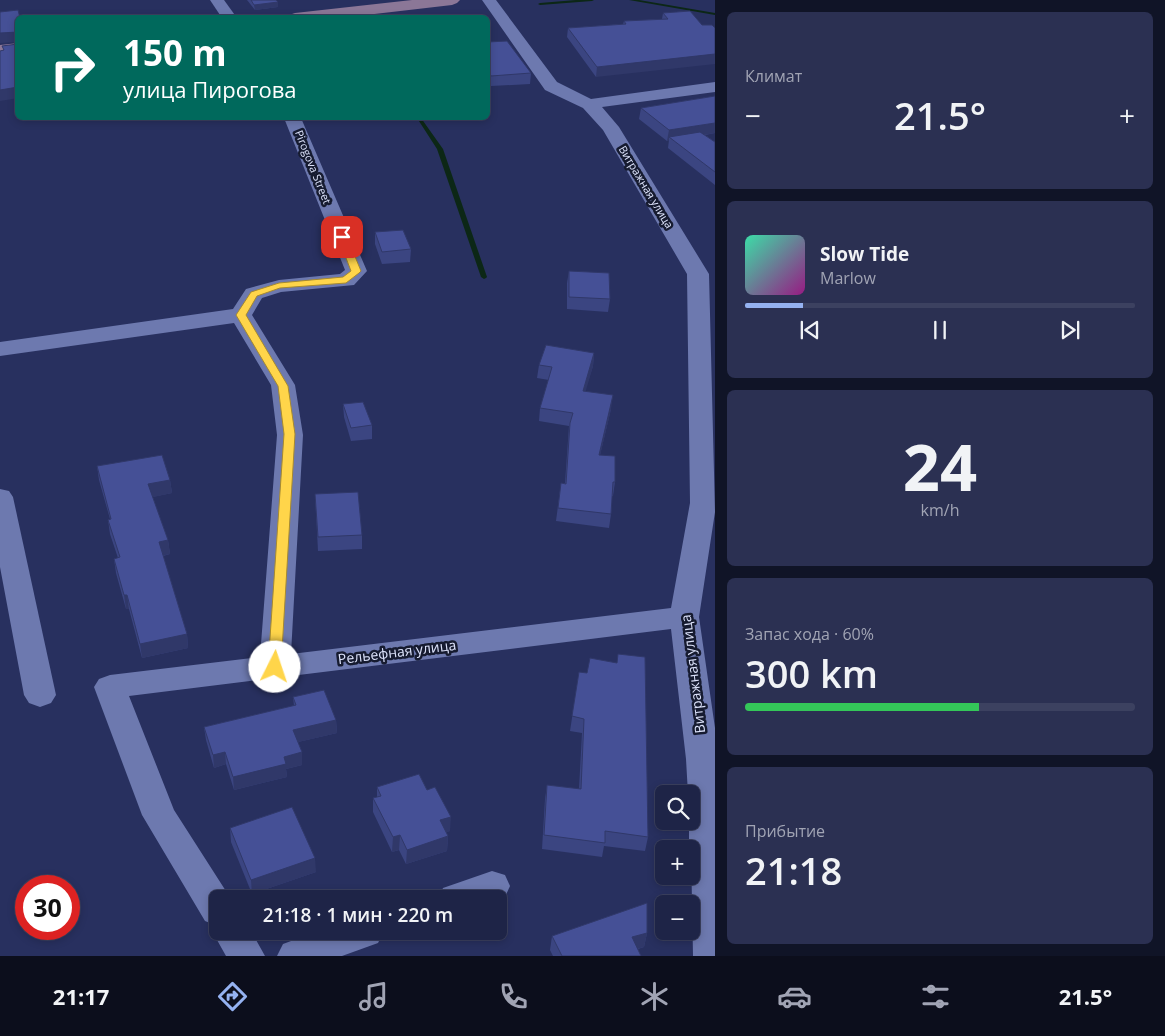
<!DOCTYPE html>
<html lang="ru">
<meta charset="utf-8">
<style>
:root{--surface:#1e2447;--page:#2b3052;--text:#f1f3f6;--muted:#a1a4b4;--line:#3c4160;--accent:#95b2f1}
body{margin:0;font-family:"Open Sans",sans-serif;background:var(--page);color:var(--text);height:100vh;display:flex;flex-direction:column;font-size:19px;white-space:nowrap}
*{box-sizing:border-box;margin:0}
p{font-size:16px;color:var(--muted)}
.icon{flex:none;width:28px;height:28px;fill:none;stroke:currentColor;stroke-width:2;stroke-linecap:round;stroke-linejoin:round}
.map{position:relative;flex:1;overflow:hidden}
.sheet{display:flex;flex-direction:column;gap:12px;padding:12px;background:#101427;width:450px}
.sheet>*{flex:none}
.banner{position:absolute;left:15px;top:15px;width:475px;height:105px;border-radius:8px;box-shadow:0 2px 8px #0003,0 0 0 1px var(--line);background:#00695c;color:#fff;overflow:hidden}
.fabs{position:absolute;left:655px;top:785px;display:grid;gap:10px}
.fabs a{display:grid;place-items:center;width:45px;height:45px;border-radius:8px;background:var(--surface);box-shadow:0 2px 8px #0003,0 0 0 1px var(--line);font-size:25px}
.speed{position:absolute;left:15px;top:875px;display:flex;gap:10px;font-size:25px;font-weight:700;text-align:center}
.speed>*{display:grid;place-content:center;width:65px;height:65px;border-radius:50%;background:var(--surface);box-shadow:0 2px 8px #0003,0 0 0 1px var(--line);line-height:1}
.speed .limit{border:8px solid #d22;background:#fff;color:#111}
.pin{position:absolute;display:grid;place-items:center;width:42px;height:42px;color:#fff;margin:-21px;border-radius:10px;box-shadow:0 2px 8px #0006}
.me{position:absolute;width:55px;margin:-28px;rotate:4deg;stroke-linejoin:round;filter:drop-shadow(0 0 4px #0008)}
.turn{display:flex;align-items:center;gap:18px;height:105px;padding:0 25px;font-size:22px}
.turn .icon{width:65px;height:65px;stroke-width:2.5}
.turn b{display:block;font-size:35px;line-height:42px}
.big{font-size:38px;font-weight:600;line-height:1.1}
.sheet .card{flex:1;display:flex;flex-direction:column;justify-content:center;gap:8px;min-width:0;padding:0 18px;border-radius:8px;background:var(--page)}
.sheet .dial{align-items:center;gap:0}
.dial b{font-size:65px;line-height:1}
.song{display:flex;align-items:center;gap:15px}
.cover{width:60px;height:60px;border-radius:8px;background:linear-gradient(135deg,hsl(160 70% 55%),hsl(310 70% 35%))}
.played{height:5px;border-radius:2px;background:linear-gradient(90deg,var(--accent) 15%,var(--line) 15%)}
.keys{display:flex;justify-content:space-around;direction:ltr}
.heat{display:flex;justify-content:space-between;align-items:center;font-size:28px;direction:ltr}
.charge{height:8px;border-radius:4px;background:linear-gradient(90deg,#34c759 60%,var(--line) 0)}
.trip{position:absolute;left:209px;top:890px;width:298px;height:50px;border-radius:8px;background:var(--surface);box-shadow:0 2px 8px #0003,0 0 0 1px var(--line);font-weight:600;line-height:50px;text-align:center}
.tabs{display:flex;height:80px;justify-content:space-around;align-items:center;background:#0c0e1c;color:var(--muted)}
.tabs .icon{width:35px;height:35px}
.tabs .on{color:var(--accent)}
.tabs b{font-size:22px;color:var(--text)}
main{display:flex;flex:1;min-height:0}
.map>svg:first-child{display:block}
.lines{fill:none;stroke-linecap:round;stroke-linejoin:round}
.stream{fill:#0c2716;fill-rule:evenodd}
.street{fill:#6d79af;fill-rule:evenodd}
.secondary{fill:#8b7797;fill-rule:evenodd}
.wall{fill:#3b4581}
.shaded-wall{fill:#303869}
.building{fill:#455096;stroke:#303869}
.route{fill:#ffd54a;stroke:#a68a30}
.labels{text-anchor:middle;stroke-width:5;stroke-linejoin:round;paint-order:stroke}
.far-street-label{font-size:11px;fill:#dde3fb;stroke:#161b30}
.street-label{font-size:14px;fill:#dde3fb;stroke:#161b30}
</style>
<main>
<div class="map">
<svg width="715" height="956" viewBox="0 0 715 956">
<rect width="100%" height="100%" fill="#28305f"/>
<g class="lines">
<!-- stream -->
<g class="stream">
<polygon points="576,0 594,0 592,1 540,5 538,4 540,3"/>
<polygon points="629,0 639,0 715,13 715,15"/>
<polygon points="417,118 421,118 443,149 487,277 486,278 484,279 481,277 437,149"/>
</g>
<!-- street -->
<g class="street">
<polygon points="210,0 224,0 237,18 222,18"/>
<polygon points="482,0 496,0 557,82 591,99 715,82 715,92 602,107 619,127 709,274 715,512 699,617 715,728 715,956 693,956 691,849 689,849 689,821 691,821 691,794 688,794 686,759 671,629 129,696 174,810 231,899 218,899 218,931 251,931 265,956 226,956 212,931 215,925 205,921 142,815 94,687 99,679 110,675 260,657 277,435 271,385 234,323 0,356 0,342 233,309 246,289 279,280 340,274 345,270 284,118 301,118 367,271 354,285 281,292 262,298 252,315 295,385 303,435 291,654 671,608 690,503 687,274 603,130 583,108 545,90"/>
<polygon points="0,489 9,491 13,497 56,695 51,703 40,707 29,703 24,695 0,567"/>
<polygon points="492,871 505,875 510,886 505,897 498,900 438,899 443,888"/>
<polygon points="318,931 384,931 378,943 342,956 277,956 283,944"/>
</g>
<!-- secondary -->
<g class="secondary">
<polygon points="412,0 460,0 457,3 452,5 340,18 287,18 289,15 295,13"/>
<polygon points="18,43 18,53 0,55 0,45"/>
</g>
</g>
<!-- wall -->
<g class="wall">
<polygon points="247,0 276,0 278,7 255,10"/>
<polygon points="690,11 596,77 567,37 568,28 623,24 624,21 662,19 663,13"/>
<polygon points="488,42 531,73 530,84 491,86 488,81"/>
<polygon points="715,96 715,133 705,135 715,142 715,185 668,148 669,140 667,141 639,119 641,108"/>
<polygon points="375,232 411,249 410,262 382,264 375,244"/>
<polygon points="569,271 610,299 608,312 567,309 567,283"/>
<polygon points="594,353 593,366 585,391 611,409 600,455 615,482 613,496 612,496 611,514 609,528 556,521 561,483 565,483 569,426 539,421 540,408 549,380 537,378 539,365"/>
<polygon points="343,404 372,425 372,439 351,441 344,417"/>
<polygon points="97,466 170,480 172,493 152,497 168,540 170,554 163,556 187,634 188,648 142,658 129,609 126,609 116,573 114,559 118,558 110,534 108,520 110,519 99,480"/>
<polygon points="315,494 362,535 362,549 318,551"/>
<polygon points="579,672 648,837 645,851 604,846 602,857 542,849 545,799 547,785 579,789 582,733 570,731"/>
<polygon points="293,697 336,720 337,733 298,742 302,752 302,765 286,769 287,777 234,790 226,764 214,768 206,740 204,727 294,706"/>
<polygon points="377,787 427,790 450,831 446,832 448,836 447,851 406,864 399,850 392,852 373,812 373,798 377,797"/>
<polygon points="230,828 316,872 252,894 231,842"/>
<polygon points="647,933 644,947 638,949 641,956 553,956 550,950 552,936"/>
</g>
<!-- shaded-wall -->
<g class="shaded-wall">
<polygon points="278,2 278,7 255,10 254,5"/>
<polygon points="18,32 18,42 0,43 0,33"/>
<polygon points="715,54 715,64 596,77 597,67"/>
<polygon points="18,87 18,98 0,101 0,90"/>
<polygon points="715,123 715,133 673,140 669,137 669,140 667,141 669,130"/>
<polygon points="594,353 593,366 582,404 583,391"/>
<polygon points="613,395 611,409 597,468 599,455"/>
<polygon points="170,480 172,493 149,498 148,484"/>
<polygon points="168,540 170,554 161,556 159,542"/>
<polygon points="124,595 127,595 129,609 126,609"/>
<polygon points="187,634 188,648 142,658 140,644"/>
<polygon points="336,720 337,733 294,743 293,730"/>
<polygon points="225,752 226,764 214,768 213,755"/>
<polygon points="302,752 302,765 286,769 287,777 234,790 233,777 284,757"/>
<polygon points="451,817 450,831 439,835 440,820"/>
<polygon points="400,835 399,850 392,852 393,837"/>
<polygon points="448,836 447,851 406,864 407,850"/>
<polygon points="315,858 316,872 252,894 251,880"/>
<polygon points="647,933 644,947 629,951 632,937"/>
</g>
<!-- building -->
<g class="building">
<polygon points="251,0 276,0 278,2 254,5"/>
<polygon points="18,10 20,18 18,18 18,32 0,33 0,12"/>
<polygon points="690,11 702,25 712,25 715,28 715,54 597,67 568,28 626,24 624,21 668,19 663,13"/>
<polygon points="507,41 531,73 491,76 488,69 488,42"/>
<polygon points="18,44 18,87 0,90 0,51 4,50 2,46"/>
<polygon points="715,96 715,123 669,130 641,108"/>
<polygon points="700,132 715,142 715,172 669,137"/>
<polygon points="403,230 411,249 382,252 375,232"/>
<polygon points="569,271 609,273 610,299 569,297"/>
<polygon points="546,345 594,353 583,391 613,395 599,455 615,456 615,482 613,482 611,514 558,508 561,483 566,484 570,423 573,413 540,408 552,367 539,365"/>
<polygon points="363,402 372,425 351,428 343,404"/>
<polygon points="162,455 170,480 148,484 168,540 159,542 187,634 140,644 127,595 124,595 114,559 120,557 108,520 111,519 97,466"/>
<polygon points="358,492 362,535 318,537 315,494"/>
<polygon points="618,654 645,657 648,837 605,831 605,843 544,835 547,785 581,789 584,719 572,716 579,672 587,673 590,658 617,663"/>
<polygon points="324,690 336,720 293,730 302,752 284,757 286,764 233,777 225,752 213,755 204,727 296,705 293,697"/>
<polygon points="419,774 427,790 435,787 451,817 440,820 448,836 407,850 400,835 393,837 373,798 381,796 377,787"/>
<polygon points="292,807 315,858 251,880 230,828"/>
<polygon points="647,903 647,933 632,937 641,956 562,956 552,936"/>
</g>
<!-- route -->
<polygon class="route" points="339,235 345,235 347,237 361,271 359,273 346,283 280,288 257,296 246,315 288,386 295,434 281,667 279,670 270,670 268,667 284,434 278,386 236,315 251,292 279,283 343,277 351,271 338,237"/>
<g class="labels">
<!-- far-street labels -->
<g class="far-street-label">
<text transform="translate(313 167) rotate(68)" y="4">Pirogova Street</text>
<text transform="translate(646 187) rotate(59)" y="4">Витражная улица</text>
</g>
<!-- street labels -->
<g class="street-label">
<text transform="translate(397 652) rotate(-7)" y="5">Рельефная улица</text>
<text transform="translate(693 674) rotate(-97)" y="5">Витражная улица</text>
</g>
</g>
</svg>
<div class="fabs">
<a><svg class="icon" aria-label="search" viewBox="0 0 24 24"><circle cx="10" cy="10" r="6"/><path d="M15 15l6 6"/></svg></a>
<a>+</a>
<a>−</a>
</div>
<div class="speed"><div class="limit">30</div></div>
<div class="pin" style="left:342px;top:237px;background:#d93025"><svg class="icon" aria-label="arrive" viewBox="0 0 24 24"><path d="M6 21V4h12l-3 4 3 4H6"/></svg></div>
<svg class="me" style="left:275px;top:667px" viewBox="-20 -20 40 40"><circle r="19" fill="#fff"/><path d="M0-13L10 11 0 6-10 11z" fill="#ffd54a"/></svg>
<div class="trip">21:18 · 1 мин · 220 m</div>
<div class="banner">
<div class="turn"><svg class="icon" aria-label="right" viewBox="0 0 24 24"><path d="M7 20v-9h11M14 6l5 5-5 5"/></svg><div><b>150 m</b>улица Пирогова</div></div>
</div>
</div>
<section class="sheet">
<div class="card"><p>Климат</p>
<div class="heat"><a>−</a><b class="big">21.5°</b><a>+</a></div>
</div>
<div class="card">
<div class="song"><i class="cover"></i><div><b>Slow Tide</b><p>Marlow</p></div></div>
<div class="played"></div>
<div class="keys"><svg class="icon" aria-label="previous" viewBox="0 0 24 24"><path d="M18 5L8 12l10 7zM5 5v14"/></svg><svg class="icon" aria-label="pause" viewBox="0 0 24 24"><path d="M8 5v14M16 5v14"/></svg><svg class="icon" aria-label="next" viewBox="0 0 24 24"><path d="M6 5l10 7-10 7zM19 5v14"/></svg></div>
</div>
<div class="card dial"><b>24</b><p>km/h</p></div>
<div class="card"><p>Запас хода · 60%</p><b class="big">300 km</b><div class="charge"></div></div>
<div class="card"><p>Прибытие</p><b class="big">21:18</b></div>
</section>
</main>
<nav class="tabs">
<b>21:17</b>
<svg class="icon on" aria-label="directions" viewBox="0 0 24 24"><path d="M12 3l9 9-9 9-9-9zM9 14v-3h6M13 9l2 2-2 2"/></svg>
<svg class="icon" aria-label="music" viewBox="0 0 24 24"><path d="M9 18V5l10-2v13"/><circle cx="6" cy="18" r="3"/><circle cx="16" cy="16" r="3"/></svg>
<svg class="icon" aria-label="phone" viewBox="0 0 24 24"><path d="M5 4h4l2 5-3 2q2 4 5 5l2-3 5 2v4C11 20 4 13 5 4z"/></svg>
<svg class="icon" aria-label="climate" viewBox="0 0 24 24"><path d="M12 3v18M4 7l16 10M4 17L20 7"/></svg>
<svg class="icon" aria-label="car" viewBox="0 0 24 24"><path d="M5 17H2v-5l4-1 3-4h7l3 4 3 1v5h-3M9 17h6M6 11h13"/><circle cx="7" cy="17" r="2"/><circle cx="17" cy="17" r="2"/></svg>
<svg class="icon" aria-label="filters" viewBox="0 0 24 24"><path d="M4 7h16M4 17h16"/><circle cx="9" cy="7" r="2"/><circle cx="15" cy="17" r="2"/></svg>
<b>21.5°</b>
</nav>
